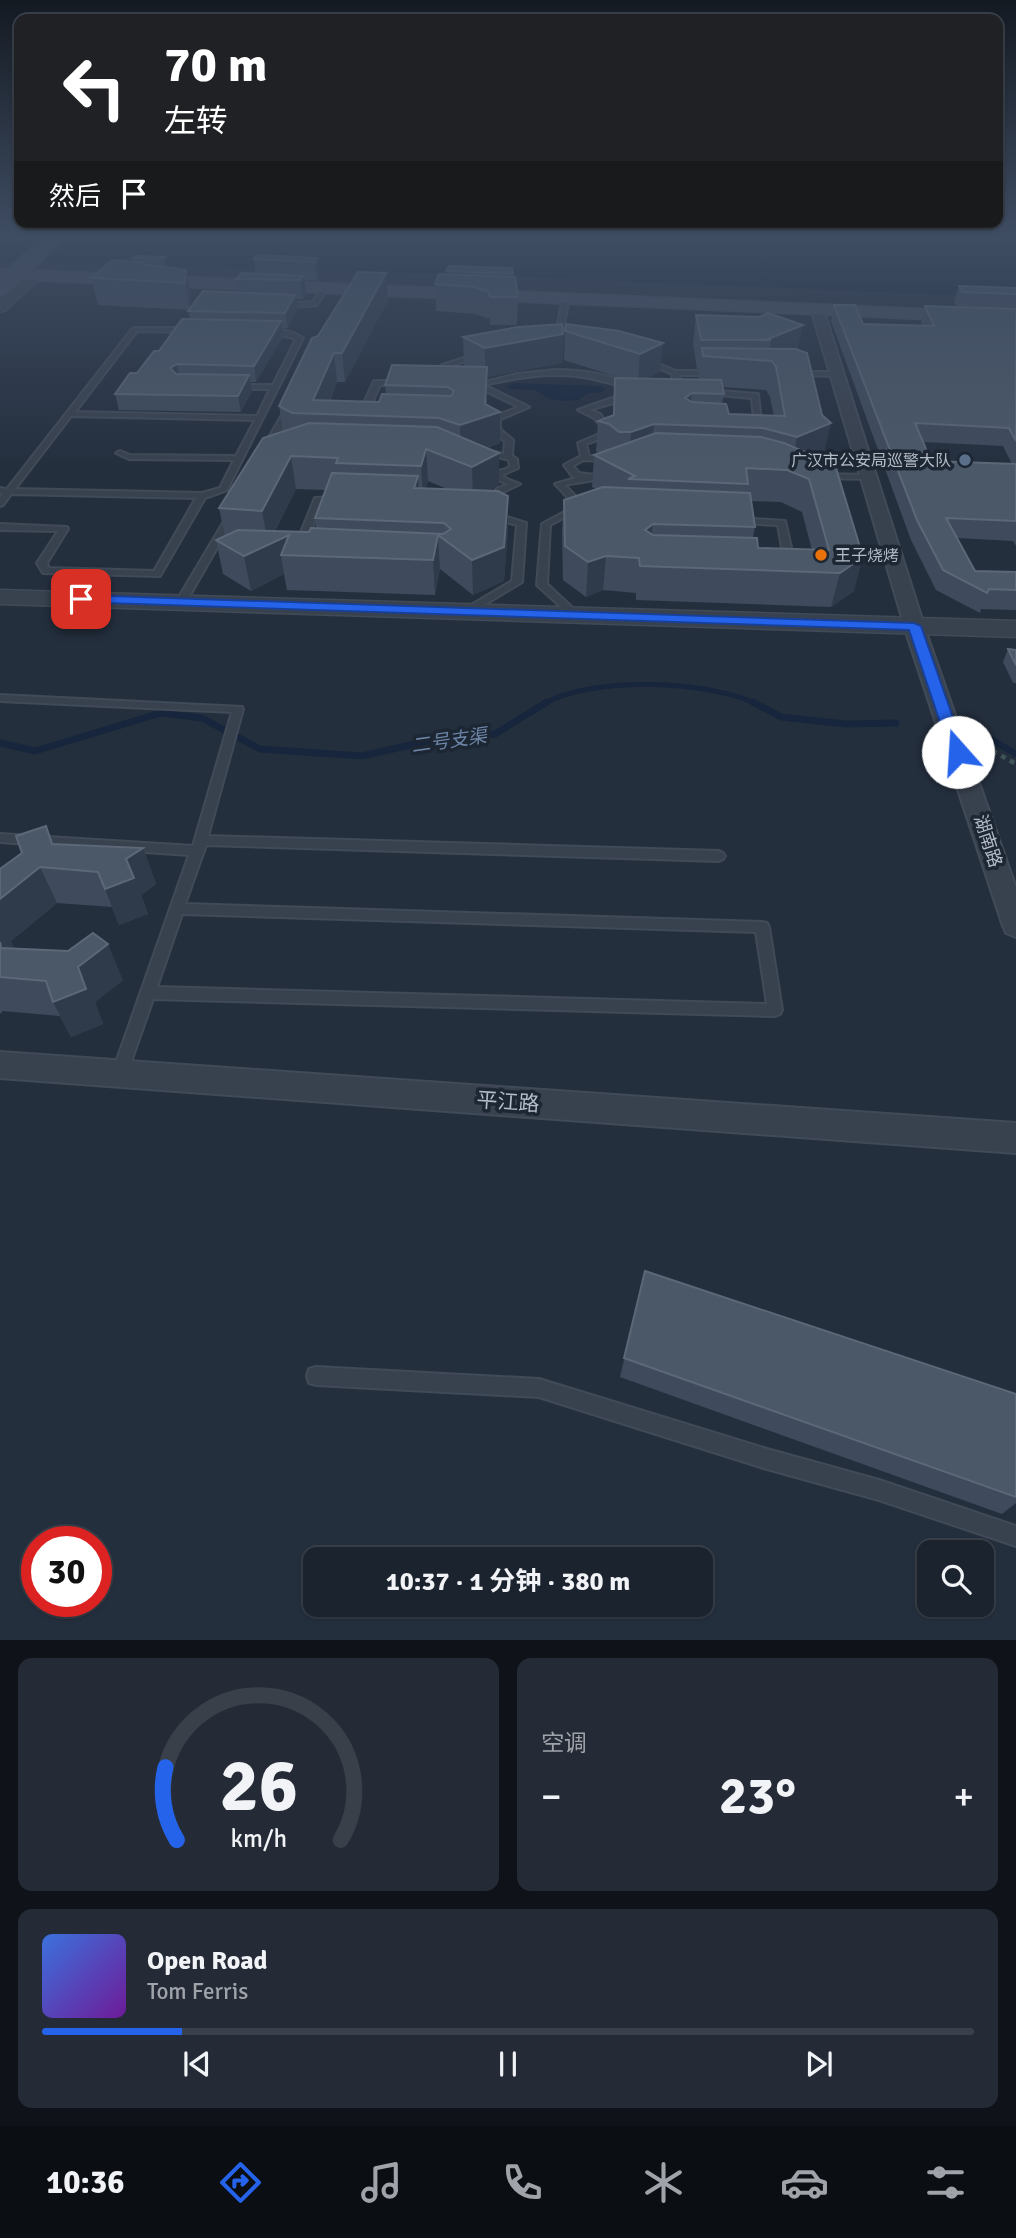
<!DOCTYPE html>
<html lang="zh">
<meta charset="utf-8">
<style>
:root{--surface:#1b232e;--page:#242b36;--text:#f1f3f6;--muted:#a0a4aa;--line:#39404a;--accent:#2563eb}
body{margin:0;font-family:Signika,"Noto Sans SC",sans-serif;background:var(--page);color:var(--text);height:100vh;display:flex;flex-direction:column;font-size:26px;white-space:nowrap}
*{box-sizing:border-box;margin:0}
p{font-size:23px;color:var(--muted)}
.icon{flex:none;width:38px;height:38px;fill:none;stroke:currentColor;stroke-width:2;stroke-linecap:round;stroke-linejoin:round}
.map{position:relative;height:1640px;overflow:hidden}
.sheet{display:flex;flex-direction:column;gap:18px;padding:18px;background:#0f1319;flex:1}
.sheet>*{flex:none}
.guide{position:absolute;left:14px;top:14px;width:989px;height:214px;border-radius:14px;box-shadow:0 2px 5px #0004,0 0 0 2px var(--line);background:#202124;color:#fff;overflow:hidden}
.tools{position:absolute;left:917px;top:1540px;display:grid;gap:14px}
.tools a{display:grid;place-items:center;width:77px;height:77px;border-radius:14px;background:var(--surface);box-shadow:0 2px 5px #0004,0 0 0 2px var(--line);font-size:35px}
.speed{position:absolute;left:21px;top:1526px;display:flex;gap:14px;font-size:35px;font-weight:700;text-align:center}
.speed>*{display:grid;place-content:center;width:91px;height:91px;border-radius:50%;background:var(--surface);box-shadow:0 2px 5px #0004,0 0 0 2px var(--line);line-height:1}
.speed .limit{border:10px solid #d22;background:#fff;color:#111}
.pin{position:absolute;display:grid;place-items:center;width:60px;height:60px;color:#fff;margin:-30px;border-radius:14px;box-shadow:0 4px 10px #0006}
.me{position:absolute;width:77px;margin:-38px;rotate:341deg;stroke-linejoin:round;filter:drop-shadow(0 0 5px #0008)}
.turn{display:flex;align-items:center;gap:24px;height:147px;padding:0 35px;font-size:32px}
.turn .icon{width:91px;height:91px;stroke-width:2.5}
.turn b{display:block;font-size:49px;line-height:60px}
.then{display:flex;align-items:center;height:66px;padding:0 35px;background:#0003;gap:14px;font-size:26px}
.big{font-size:52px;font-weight:700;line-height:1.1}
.sheet .widget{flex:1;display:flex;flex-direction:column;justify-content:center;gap:10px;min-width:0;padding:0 24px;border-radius:14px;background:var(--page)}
.sheet .dial{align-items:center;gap:0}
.dial svg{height:182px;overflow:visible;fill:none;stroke:var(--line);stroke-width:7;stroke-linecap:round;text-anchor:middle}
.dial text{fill:var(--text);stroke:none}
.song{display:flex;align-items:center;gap:21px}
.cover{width:84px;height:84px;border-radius:10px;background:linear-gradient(135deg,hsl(220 70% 55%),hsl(280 70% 35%))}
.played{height:7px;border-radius:4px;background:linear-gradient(90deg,var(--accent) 15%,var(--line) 15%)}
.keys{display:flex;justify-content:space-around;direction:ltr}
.heat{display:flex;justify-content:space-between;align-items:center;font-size:38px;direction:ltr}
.sheet .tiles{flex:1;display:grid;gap:18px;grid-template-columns:1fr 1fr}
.widget:last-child{grid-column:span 2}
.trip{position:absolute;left:303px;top:1547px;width:410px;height:70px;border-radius:14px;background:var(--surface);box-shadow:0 2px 5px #0004,0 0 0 2px var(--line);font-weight:700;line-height:70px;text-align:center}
.menu{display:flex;height:112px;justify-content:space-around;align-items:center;background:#0b0e12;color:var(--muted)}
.menu .icon{width:49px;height:49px}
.menu .active{color:var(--accent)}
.menu b{font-size:32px;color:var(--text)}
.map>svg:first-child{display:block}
.water{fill:#17263c}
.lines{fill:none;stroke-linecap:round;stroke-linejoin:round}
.stream-far1{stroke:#17263c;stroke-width:5}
.stream{stroke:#17263c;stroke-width:7}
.service-casing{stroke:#414a57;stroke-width:4}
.minor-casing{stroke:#414a57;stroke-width:4}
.tertiary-casing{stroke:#414a57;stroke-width:3}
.secondary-casing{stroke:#414a57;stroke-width:3}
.path{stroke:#3f5557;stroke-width:4.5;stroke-dasharray:5 5;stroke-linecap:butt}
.service{fill:#38414e;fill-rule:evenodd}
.minor{fill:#38414e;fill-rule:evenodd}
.tertiary{fill:#38414e;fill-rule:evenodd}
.secondary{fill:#465061;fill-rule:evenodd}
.secondary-bridge-casing{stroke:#414a57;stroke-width:19;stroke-linecap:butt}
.secondary-bridge{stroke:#465061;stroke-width:18}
.wall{fill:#3f4b5c;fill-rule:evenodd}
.shaded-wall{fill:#2f3b4b}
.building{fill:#4b5868;stroke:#5c6777;stroke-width:2}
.route{fill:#2563eb;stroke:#184099;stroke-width:2}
.service-dot{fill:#5c6f8a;stroke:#1d2633;stroke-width:2.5}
.food-dot{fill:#e8710a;stroke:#1d2633;stroke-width:2.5}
.labels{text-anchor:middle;stroke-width:7;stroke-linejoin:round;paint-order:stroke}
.far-poi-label{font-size:16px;fill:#b4bcc9;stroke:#1d2633;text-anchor:end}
.street-label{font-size:18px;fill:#b4bcc9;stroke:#1d2633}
.water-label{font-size:19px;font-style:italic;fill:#6d86a8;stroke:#1d2633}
.near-street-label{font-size:21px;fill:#b4bcc9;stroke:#1d2633}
</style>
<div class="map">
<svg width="1016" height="1640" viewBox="0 0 1016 1640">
<rect width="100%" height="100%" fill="#242f3e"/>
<!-- water -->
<g class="water">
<polygon points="0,236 1016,236 1016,298 550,278 0,260"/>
<polygon points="513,383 600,386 605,390 599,393 588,393 578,400 564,401 549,399 535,390 510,389 507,386"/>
</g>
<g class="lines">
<!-- stream-far1 -->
<path class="stream-far1" d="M544,704C590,676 709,680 756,704"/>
<!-- stream -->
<g class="stream">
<polyline points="753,702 781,717 846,724 896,723"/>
<polyline points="961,722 1016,754"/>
<polyline points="0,743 35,751 161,713 202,718 260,749 362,756 428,741 495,734 547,702"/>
</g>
<defs>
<g id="service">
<polygon points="323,286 328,287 317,305 280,308 277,306 280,304 313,302"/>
<polygon points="566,296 569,298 561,339 558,341 555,339 563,298"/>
<path d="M133,328H191L194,330L191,332L137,331L75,412L257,416L270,389H237L233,387L237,385H273L296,339C284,334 272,337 262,332C276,327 291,330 303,338L227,490L205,498L160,576L43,573L37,563L58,531L0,530V524L67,527L68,529L47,563L49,568L154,571L196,498L11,494L3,505L0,506V497L3,494H0V488L7,489ZM71,416L255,420L236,456L130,455L120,451L116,453L129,459L234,460L220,488L202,493L15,489Z"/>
<polygon points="480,353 482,354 482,356 447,367 443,376 444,380 438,380 435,376 442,365"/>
<polygon points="647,359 676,371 713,371 717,373 713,375 679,375 680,382 668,390 664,388 673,380 672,374 645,362 644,361"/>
<path d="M555,370C582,370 612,374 636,388L624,400L589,410L600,414L609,426L605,437L586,444L589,456L605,457L615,468C605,482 581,481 565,485L578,499V510L550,525L547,584L580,615L578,617H572L537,585L542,524L570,509V500L555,484L576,478L573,477L564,465L581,456L578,443L599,434L601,426L594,418L578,410L618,396L627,389C577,369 536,373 484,385L529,407L501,419C496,431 506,433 513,440L512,456L517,459L518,468L502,475L507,479L520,484L503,492L498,509L507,517L526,523L522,582L469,614H463V610L512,581L517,525L501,521L490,509L496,489L508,484C501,483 497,478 491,476C481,473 476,473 469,465L473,457L495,452L504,454L505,441L494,434L491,425L495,416L519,407L473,385L517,374ZM495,456L509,460L510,467C498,473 488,473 477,465L479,461ZM583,460L600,461L607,468L595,475L579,473L573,466Z"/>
<polygon points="797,372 837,372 841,374 837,376 795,375 793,374"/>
<polygon points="374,381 403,381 407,383 403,385 380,385 366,416 359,418 358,416"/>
<polygon points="706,390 758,394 762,432 755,430 752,398 709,394 705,392"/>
<polygon points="286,408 293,410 271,448 265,448 264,446"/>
<polygon points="819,474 869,475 873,477 869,479 822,478 819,478"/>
<polygon points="315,498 336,497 340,500 336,503 321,503 305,547 303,549 297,549 295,547"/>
<polygon points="230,515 234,518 186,602 184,604 178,604 176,602 226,518"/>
<polygon points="739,518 785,521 795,565 793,567 790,568 785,565 778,525 736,523 736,519"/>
<path d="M0,695L242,707L243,709L208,836L719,851L723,853L725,856L723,859L719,861L206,845L185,904L762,922L767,923L769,927L782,1010L780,1014L775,1016L153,999L125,1079L120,1081L115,1079L112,1074L189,855L0,842V834L193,846L232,712L0,701ZM182,914L756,932L767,1004L157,987Z"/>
<polygon points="316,1367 539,1379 767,1449 879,1480 1016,1526 1016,1546 879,1500 767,1469 539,1397 316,1385 309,1383 307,1376 309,1369"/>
</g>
<g id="minor">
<polygon points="813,306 823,309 928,638 1016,888 1016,937 1006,933 1003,926 908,638 811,309"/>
<polygon points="0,1052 1016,1123 1016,1153 0,1078"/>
</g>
<g id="tertiary">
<polygon points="34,271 39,273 39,279 6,310 0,312 0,298"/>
<polygon points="0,590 1016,621 1016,637 0,604"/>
</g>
<polygon id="secondary" points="0,269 1016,313 1016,323 0,279"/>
</defs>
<!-- service casing -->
<use href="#service" class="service-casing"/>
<!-- minor casing -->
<use href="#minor" class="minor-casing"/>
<!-- tertiary casing -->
<use href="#tertiary" class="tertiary-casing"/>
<!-- secondary casing -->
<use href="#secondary" class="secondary-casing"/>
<!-- path -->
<polyline class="path" points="975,741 1016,764"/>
<!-- service -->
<use href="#service" class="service"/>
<!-- minor -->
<use href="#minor" class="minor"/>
<!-- tertiary -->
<use href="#tertiary" class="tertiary"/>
<!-- secondary -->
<use href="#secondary" class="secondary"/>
<defs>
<polyline id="secondary-bridge" points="0,288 56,236"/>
</defs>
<!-- secondary-bridge casing -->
<use href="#secondary-bridge" class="secondary-bridge-casing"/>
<!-- secondary-bridge -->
<use href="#secondary-bridge" class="secondary-bridge"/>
</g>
<!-- wall -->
<g class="wall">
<polygon points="165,257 167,268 186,270 191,297 190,308 238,293 236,279 256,274 254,259 317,258 319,276 317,280 304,280 306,295 303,299 296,299 297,310 288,328 282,328 283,337 256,382 250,382 252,391 241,412 119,410 115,394 137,373 190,320 188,311 189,310 98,305 91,278 133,261 132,258"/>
<polygon points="512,268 513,277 518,297 517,325 490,325 490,319 475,314 436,311 435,284 446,274 446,271"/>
<path d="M959,286L1016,288V546L1013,541L957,538L975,571L1016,572V610L981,609L980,613L936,590L911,540L831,321L834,305L863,324L922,326L921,322L925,306L957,308L954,302ZM923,442L1003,446L1012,464L931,461Z"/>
<path d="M388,300L345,382H337L330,401L379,402L386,395L385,385L466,367L464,366L463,337L563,334L562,363L487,377V404L500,443L487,448L499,453V485L489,490L508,529L504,581L473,595L440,569L435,595L287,590L284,574L251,591L223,574L216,540L225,536L219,508L283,431L279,406L318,336ZM428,481L447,489L426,488ZM296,489L326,490L315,518L316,528L309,532L275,531Z"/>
<path d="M696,315L798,350L824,454L817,458L854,591L831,607L636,600V593L603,590L586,597L563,580L562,533L564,500L596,489L592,487L594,455L600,453L596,452L598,421L613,415L615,378H620L564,360L565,331H619L660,372L647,378L698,379L699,369H697L693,344ZM722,387L766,390L770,397L774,416L729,414L722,403L724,394ZM751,501L781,502L802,512L812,550L758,548L753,537L755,527Z"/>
<polygon points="1008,649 1016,650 1016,683 1013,683 1003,662"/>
<polygon points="46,826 54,844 143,848 156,884 141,895 148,914 119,925 112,907 57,903 11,941 13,948 123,980 95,1002 103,1024 71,1037 60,1016 3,1011 0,1014 0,869 22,853"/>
<polygon points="645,1271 1016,1394 1016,1503 1002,1514 620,1377"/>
</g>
<!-- shaded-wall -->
<g class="shaded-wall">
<polygon points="165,257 168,271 165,274 162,259"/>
<polygon points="317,258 319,276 317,280 314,262"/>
<polygon points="186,270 191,297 190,310 185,283"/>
<polygon points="386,273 388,300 345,382 342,353"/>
<polygon points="304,276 306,295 303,299 300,280"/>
<polygon points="295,295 297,310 288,328 285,313"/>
<polygon points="281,321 283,337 256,382 254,366"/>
<polygon points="803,325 797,353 772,361 768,360 771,340 768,339"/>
<polygon points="563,334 562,363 487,377 486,416 500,412 500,443 461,456 460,425 485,377 485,348"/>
<polygon points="663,343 660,372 638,383 640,354"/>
<polygon points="334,353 337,382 324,414 313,400"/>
<polygon points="177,364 180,380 170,368"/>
<polygon points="249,375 252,391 241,412 238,396"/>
<polygon points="692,393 688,423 685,398"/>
<polygon points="831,423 824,454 791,469 797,437"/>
<polygon points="654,424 651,455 629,463 631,432"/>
<polygon points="426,449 428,481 423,498 421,466"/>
<polygon points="499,453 499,485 473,500 472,467"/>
<polygon points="291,456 296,489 268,544 262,511"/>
<polygon points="418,476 420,509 414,488"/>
<polygon points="508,496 508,529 504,581 473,595 472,560"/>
<polygon points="653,524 649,557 645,530"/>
<polygon points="289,535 281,555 284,574 251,591 244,556"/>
<polygon points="438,535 440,569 435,595 433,560"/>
<polygon points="606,556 603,590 586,597 588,562"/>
<polygon points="863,557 854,591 831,607 840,573"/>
<polygon points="143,848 156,884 141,895 148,914 119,925 105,889 126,859"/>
<polygon points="40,867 57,903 11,941 20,979 1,948 0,942 0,899"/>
<polygon points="108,944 123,980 95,1002 103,1024 71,1037 53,1002 78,967"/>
</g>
<!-- building -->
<g class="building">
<polygon points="257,255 317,258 314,262 254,259"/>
<polygon points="135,256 165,257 162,259 132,258"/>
<polygon points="112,260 144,262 142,264 186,270 185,283 91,278"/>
<polygon points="449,266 512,268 513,274 446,271"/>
<polygon points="358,272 386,273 342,353 334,353 313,400 379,402 382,394 451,396 454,391 448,387 385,385 392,365 487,367 485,404 500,412 460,425 439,418 292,413 279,406 312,338 318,336"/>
<polygon points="241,273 304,276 300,280 236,279"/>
<polygon points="439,274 515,277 518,297 490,297 489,292 474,287 435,284"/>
<polygon points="959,286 1016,288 1016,294 962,292"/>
<polygon points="203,291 295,295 285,313 188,311"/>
<polygon points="834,305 855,305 863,324 934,326 925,306 1016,309 1016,441 1009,428 915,423 931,461 1016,464 1016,521 946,518 975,571 1016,572 1016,590 989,589 987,593 943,570 917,520"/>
<polygon points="768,313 803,325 768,339 771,340 701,340 696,315 759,317"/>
<polygon points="182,319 281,321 254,366 177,364 170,368 176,374 249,375 238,396 115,394 130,373 137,373 154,351 159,351"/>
<polygon points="562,324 563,334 485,348 463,337 518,327"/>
<polygon points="566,324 619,331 663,343 640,354 565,331"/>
<polygon points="702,348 796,349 807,353 822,415 831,423 797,437 763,428 654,424 631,432 619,432 609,424 598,421 614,415 615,378 721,380 724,394 692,393 685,398 692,402 726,404 729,414 785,416 776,367 772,361 703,356"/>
<polygon points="309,423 437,427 499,453 472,467 426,449 421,466 336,463 338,458 291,456 262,511 219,508 263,438"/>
<polygon points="656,433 761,437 784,443 835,465 863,557 840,573 640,566 639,558 606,556 588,562 565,546 564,500 603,487 750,493 755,527 653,524 645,530 653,535 757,538 758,548 829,550 809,479 787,470 746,468 748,484 628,479 635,476 594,455"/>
<polygon points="332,473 418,476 414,488 498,491 508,496 504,547 472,560 438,535 433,560 281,555 289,535 244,556 216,540 238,530 309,532 311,528 443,534 451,529 444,523 315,518"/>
<polygon points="1008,649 1016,650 1016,665"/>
<polygon points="46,826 52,844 143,848 126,859 134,878 105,889 98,872 40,867 0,899 0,869 22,853 16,836"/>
<polygon points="93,933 108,944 78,967 86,989 53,1002 46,981 0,977 0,942 1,948 68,951"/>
<polygon points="645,1271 1016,1394 1016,1497 624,1358"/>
</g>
<!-- sky -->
<linearGradient id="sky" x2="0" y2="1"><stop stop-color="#141a22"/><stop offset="0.51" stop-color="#3f4d63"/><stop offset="1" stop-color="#3f4d63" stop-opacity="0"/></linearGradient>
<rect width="1016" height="466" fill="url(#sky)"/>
<!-- route -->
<polygon class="route" points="81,595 914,623 921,626 965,752 958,757 950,752 909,630 77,602 75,599"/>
<!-- markers -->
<circle class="service-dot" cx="965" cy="460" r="7"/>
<circle class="food-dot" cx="821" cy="555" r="7"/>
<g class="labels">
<!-- far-poi labels -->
<g class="far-poi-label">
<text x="951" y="466">广汉市公安局巡警大队</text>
<text x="835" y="561" text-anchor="start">王子烧烤</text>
</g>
<!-- street labels -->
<g class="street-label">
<text transform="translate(988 841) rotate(72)" y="6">湖南路</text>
</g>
<!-- water labels -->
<g class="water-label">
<text transform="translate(449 740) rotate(-8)" y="7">二号支渠</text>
</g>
<!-- near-street labels -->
<g class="near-street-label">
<text transform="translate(508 1102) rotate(4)" y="7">平江路</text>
</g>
</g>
</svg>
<div class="tools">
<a><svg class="icon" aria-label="search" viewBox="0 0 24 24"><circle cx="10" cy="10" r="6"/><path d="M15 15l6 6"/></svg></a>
</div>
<div class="speed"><div class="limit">30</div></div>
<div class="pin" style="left:81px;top:599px;background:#d93025"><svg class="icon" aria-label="arrive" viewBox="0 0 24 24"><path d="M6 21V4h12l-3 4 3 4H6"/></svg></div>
<svg class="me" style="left:958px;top:752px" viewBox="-20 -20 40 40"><circle r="19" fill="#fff"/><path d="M0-13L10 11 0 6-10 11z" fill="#2563eb"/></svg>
<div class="trip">10:37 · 1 分钟 · 380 m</div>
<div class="guide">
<div class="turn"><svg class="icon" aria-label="left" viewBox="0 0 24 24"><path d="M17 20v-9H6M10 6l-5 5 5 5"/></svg><div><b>70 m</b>左转</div></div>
<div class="then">然后<svg class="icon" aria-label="arrive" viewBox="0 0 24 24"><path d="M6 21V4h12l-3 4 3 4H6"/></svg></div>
</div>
</div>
<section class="sheet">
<div class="tiles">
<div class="widget dial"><svg viewBox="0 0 100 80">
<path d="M14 69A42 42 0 1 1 86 69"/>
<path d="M14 69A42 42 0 0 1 9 37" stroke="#2563eb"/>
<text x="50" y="56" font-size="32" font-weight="700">26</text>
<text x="50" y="72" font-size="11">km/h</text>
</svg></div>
<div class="widget"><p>空调</p>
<div class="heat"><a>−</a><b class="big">23°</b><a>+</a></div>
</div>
<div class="widget">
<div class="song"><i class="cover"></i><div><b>Open Road</b><p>Tom Ferris</p></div></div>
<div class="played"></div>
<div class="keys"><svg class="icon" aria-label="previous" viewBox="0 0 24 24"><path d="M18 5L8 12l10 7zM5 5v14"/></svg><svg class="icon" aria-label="pause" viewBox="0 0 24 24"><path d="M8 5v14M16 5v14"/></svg><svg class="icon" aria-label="next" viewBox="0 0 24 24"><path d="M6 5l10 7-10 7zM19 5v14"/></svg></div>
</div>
</div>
</section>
<nav class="menu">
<b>10:36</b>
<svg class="icon active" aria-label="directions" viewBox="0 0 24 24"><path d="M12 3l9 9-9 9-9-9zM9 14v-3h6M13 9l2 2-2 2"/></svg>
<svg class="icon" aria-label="music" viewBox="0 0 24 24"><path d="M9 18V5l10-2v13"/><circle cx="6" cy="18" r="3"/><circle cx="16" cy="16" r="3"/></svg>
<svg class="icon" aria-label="phone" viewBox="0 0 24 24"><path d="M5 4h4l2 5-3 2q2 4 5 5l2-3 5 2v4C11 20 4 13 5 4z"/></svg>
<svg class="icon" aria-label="climate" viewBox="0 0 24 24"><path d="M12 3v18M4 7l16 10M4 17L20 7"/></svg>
<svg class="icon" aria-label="car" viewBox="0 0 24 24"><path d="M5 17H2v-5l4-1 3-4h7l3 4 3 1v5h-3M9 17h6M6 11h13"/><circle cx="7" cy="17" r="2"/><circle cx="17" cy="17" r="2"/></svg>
<svg class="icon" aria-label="filters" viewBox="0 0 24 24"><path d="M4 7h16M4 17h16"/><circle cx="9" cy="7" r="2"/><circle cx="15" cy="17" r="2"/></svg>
</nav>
